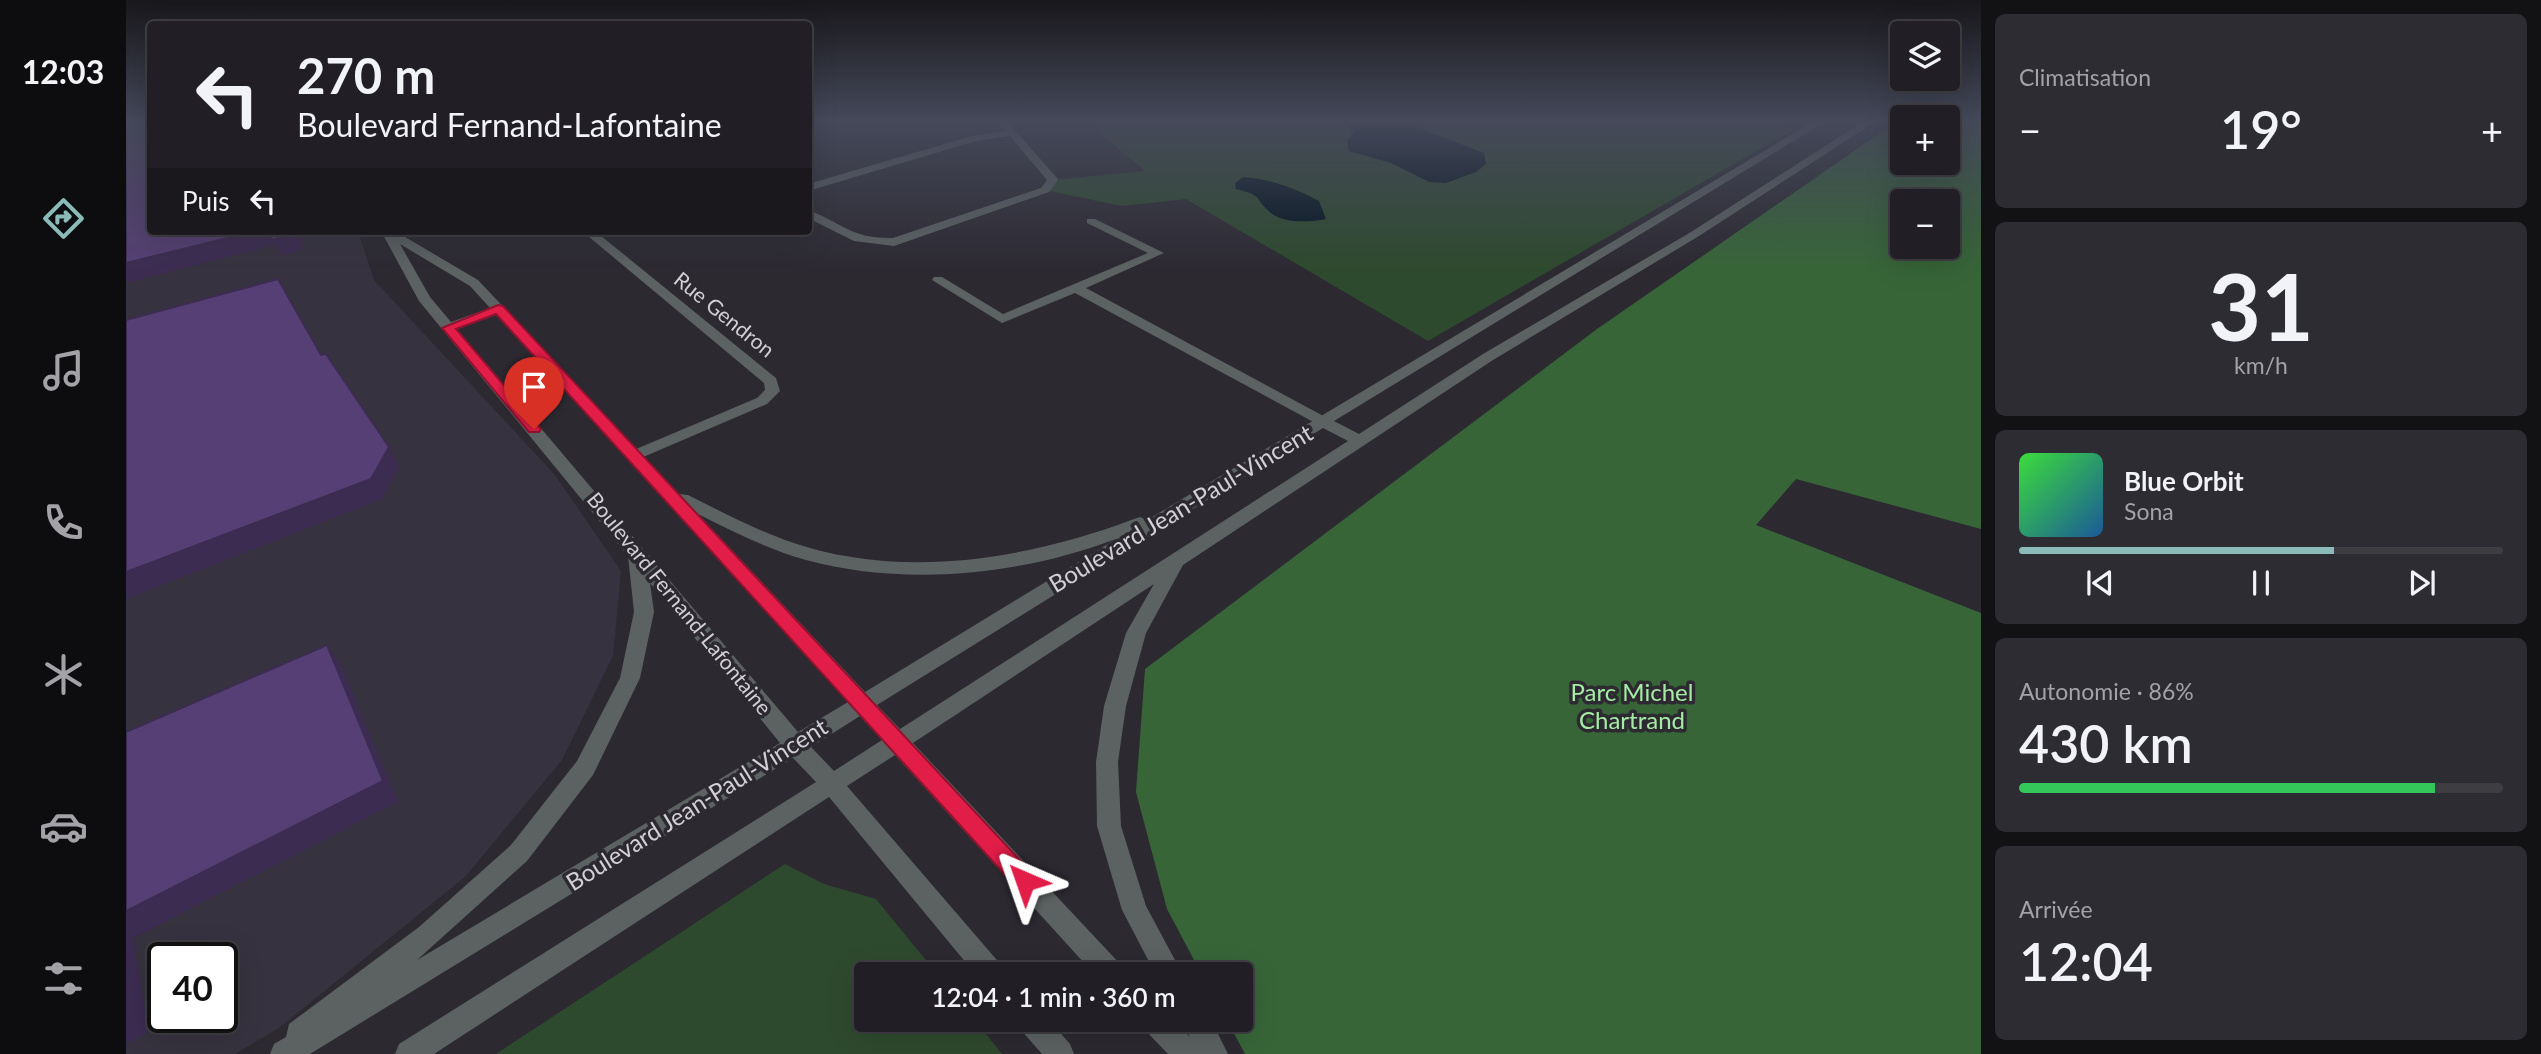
<!DOCTYPE html>
<html lang="fr">
<meta charset="utf-8">
<style>
:root{--surface:#211f25;--page:#2d2c32;--text:#f1f3f6;--muted:#a2a2a7;--line:#3e3d42;--accent:#8bbbb9}
body{margin:0;font-family:Lato,sans-serif;background:var(--page);color:var(--text);height:100vh;display:flex;flex-direction:column;font-size:26px;white-space:nowrap}
*{box-sizing:border-box;margin:0}
p{font-size:23px;color:var(--muted)}
.icon{flex:none;width:38px;height:38px;fill:none;stroke:currentColor;stroke-width:2;stroke-linecap:round;stroke-linejoin:round}
.map{position:relative;flex:1;overflow:hidden}
.details{display:flex;flex-direction:column;gap:14px;padding:14px;background:#121114;width:560px}
.details>*{flex:none}
.banner{position:absolute;left:21px;top:21px;width:665px;height:214px;border-radius:7px;box-shadow:0 7px 28px #0002,0 0 0 2px var(--line);background:#211f25;color:var(--text);overflow:hidden}
.fabs{position:absolute;left:1764px;top:21px;display:grid;gap:14px}
.fabs a{display:grid;place-items:center;width:70px;height:70px;border-radius:7px;background:var(--surface);box-shadow:0 7px 28px #0002,0 0 0 2px var(--line);font-size:35px}
.speed{position:absolute;left:21px;top:942px;display:flex;gap:14px;font-size:35px;font-weight:700;text-align:center}
.speed>*{display:grid;place-content:center;width:91px;height:91px;border-radius:50%;background:var(--surface);box-shadow:0 7px 28px #0002,0 0 0 2px var(--line);line-height:1}
.speed .limit{border:4px solid #111;border-radius:10px;background:#fff;color:#111}
.pin{position:absolute;display:grid;place-items:center;width:60px;height:60px;color:#fff;margin:-72px -30px;border-radius:50% 50% 50% 0;rotate:-45deg;box-shadow:0 0 7px #0007}
.pin .icon{rotate:45deg}
.me{position:absolute;width:77px;margin:-38px;rotate:317deg;stroke-linejoin:round;filter:drop-shadow(0 0 5px #0008)}
.turn{display:flex;align-items:center;gap:24px;height:147px;padding:0 35px;font-size:32px}
.turn .icon{width:91px;height:91px;stroke-width:2.5}
.turn b{display:block;font-size:49px;line-height:60px}
.then{display:flex;align-items:center;height:66px;padding:0 35px;background:#0003;gap:14px;font-size:26px}
.big{font-size:52px;font-weight:600;line-height:1.1}
.details .widget{flex:1;display:flex;flex-direction:column;justify-content:center;gap:10px;min-width:0;padding:0 24px;border-radius:10px;background:var(--page)}
.details .dial{align-items:center;gap:0}
.dial b{font-size:91px;line-height:1}
.song{display:flex;align-items:center;gap:21px}
.cover{width:84px;height:84px;border-radius:10px;background:linear-gradient(135deg,hsl(120 70% 55%),hsl(210 70% 35%))}
.played{height:7px;border-radius:4px;background:linear-gradient(90deg,var(--accent) 65%,var(--line) 65%)}
.keys{display:flex;justify-content:space-around;direction:ltr}
.heat{display:flex;justify-content:space-between;align-items:center;font-size:38px;direction:ltr}
.charge{height:10px;border-radius:5px;background:linear-gradient(90deg,#34c759 86%,var(--line) 0)}
.trip{position:absolute;left:728px;top:962px;width:399px;height:70px;border-radius:7px;background:var(--surface);box-shadow:0 7px 28px #0002,0 0 0 2px var(--line);font-weight:600;line-height:70px;text-align:center}
main{display:flex;flex:1;min-height:0}
.dock{display:flex;flex-direction:column;width:126px;justify-content:space-around;align-items:center;background:#0d0c0f;color:var(--muted)}
.dock .icon{width:49px;height:49px}
.dock .on{color:var(--accent)}
.dock b{font-size:32px;color:var(--text)}
.map>svg:first-child{display:block}
.built{fill:#37323f;fill-rule:evenodd}
.green{fill:#2e4a2e}
.forest{fill:#376538;fill-rule:evenodd}
.water{fill:#02131f}
.lines{fill:none;stroke-linecap:round;stroke-linejoin:round}
.minor{fill:#5c6161;fill-rule:evenodd}
.tertiary{fill:#5c6161;fill-rule:evenodd}
.shaded-wall{fill:#3c2c51}
.building{fill:#563f74;stroke:#3c2c51;stroke-width:2}
.route{fill:#e11d48;stroke:#92132f;stroke-width:2}
.labels{text-anchor:middle;stroke-width:7;stroke-linejoin:round;paint-order:stroke}
.street-label{font-size:21px;fill:#d2d0d5;stroke:#2c2931}
.near-street-label{font-size:24px;fill:#d2d0d5;stroke:#2c2931}
.near-park-label{font-size:24px;fill:#a5eba4;stroke:#2c2931}
</style>
<main>
<nav class="dock">
<b>12:03</b>
<svg class="icon on" aria-label="directions" viewBox="0 0 24 24"><path d="M12 3l9 9-9 9-9-9zM9 14v-3h6M13 9l2 2-2 2"/></svg>
<svg class="icon" aria-label="music" viewBox="0 0 24 24"><path d="M9 18V5l10-2v13"/><circle cx="6" cy="18" r="3"/><circle cx="16" cy="16" r="3"/></svg>
<svg class="icon" aria-label="phone" viewBox="0 0 24 24"><path d="M5 4h4l2 5-3 2q2 4 5 5l2-3 5 2v4C11 20 4 13 5 4z"/></svg>
<svg class="icon" aria-label="climate" viewBox="0 0 24 24"><path d="M12 3v18M4 7l16 10M4 17L20 7"/></svg>
<svg class="icon" aria-label="car" viewBox="0 0 24 24"><path d="M5 17H2v-5l4-1 3-4h7l3 4 3 1v5h-3M9 17h6M6 11h13"/><circle cx="7" cy="17" r="2"/><circle cx="17" cy="17" r="2"/></svg>
<svg class="icon" aria-label="filters" viewBox="0 0 24 24"><path d="M4 7h16M4 17h16"/><circle cx="9" cy="7" r="2"/><circle cx="15" cy="17" r="2"/></svg>
</nav>
<div class="map">
<svg width="1855" height="1054" viewBox="0 0 1855 1054">
<rect width="100%" height="100%" fill="#2c2931"/>
<!-- built -->
<path class="built" d="M0,120H24V231H232L248,280L429,475L495,571L487,656L436,760L340,876L153,1028L109,1054H0ZM37,957H96V1017H37Z"/>
<!-- green -->
<g class="green">
<polygon points="958,120 1640,120 1670,128 1302,341 1060,199 996,206 919,190 927,180 1019,171"/>
<polygon points="659,864 698,884 750,899 812,975 740,975 740,1020 849,1020 876,1054 370,1054"/>
</g>
<!-- forest -->
<path class="forest" d="M1773,120H1776V163H1822V120H1855V529L1670,479L1630,525L1855,613V1054H1119L1101,1020H1115V975H1076L1041,909L1010,792L1019,669L1471,329ZM1776,201H1822V247H1776Z"/>
<!-- water -->
<g class="water">
<polygon points="1214,120 1283,120 1296,129 1358,153 1360,164 1350,172 1320,183 1303,182 1265,163 1223,151 1221,141 1228,132"/>
<path d="M1117,177C1145,179 1168,188 1193,201L1200,219C1184,222 1159,224 1145,213C1127,198 1139,196 1110,189L1109,183Z"/>
</g>
<g class="lines">
<!-- minor -->
<g class="minor">
<polygon points="682,120 693,120 682,125"/>
<path d="M870,120H880L931,178L932,180L923,192L768,246L728,241L682,218V210C717,223 725,239 767,238L915,188L921,180L884,136L850,141L682,191V184L846,136L879,131Z"/>
<polygon points="961,219 969,219 1038,253 960,288 1203,419 1206,422 1203,425 1193,425 949,293 876,323 806,280 808,277 816,277 877,314 1022,253 961,223"/>
<polygon points="456,231 469,231 650,378 654,391 641,404 515,458 503,458 501,455 503,452 631,398 639,390 638,383"/>
</g>
<!-- tertiary -->
<g class="tertiary">
<path d="M1690,120H1702L1208,421L1233,434L1357,354L1565,232L1740,120H1752L1573,236L1367,360L1057,565L1020,633L1000,706L992,762L995,826L1020,906L1057,975H1030L996,910L971,826L970,762L978,706L1000,633L1028,584L787,743L996,966L1000,975H969L769,755L721,786L876,966L880,975H850L703,797L308,1054H269L273,1044L690,782L667,758L184,1054H144L148,1044L160,1037L163,1024L293,927L385,845L451,761L494,678L508,612L502,556L293,301L255,231H269L352,280L553,494L562,495C602,515 641,536 684,548C790,578 907,557 1008,519L1014,517L1021,520ZM274,244L344,286L364,308L325,322L304,297ZM370,315L722,702L672,732L331,329ZM1197,428L1222,441L774,729L751,705ZM572,514C607,532 642,549 680,560C779,587 895,575 990,539L739,692ZM524,583L654,743L291,960L401,861L467,775L514,678L528,612ZM734,716L756,740L708,771L685,747Z"/>
<polygon points="891,1020 923,1020 944,1044 948,1054 916,1054 895,1030"/>
<polygon points="1015,1020 1048,1020 1064,1037 1056,1020 1085,1020 1102,1054 1042,1054 1019,1030"/>
</g>
</g>
<!-- shaded-wall -->
<g class="shaded-wall">
<polygon points="130,231 141,231 149,245 0,283 0,263"/>
<polygon points="168,231 174,231 177,249 156,256 147,240"/>
<polygon points="263,447 273,467 256,499 0,599 0,572"/>
<polygon points="201,645 215,665 272,802 7,938 22,1032 0,1044 0,911"/>
</g>
<!-- building -->
<g class="building">
<polygon points="0,120 24,120 24,231 130,231 0,263"/>
<polygon points="141,231 168,231 168,232 147,240"/>
<polygon points="152,279 195,355 200,354 263,447 245,479 0,572 0,320"/>
<polygon points="201,645 257,781 0,911 0,732"/>
</g>
<!-- sky -->
<linearGradient id="sky" x2="0" y2="1"><stop stop-color="#18171b"/><stop offset="0.45" stop-color="#45495a"/><stop offset="1" stop-color="#45495a" stop-opacity="0"/></linearGradient>
<rect width="1855" height="268" fill="url(#sky)"/>
<!-- route -->
<polygon class="route" points="372,305 377,306 907,874 910,881 907,888 899,891 891,888 370,314 330,329 415,429 413,432 403,432 316,328"/>
<g class="labels">
<!-- street labels -->
<g class="street-label">
<text transform="translate(598 315) rotate(39)" y="7">Rue Gendron</text>
<text transform="translate(553 604) rotate(51)" y="7">Boulevard Fernand-Lafontaine</text>
</g>
<!-- near-street labels -->
<g class="near-street-label">
<text transform="translate(1055 509) rotate(-31)" y="8">Boulevard Jean-Paul-Vincent</text>
<text transform="translate(571 805) rotate(-32)" y="8">Boulevard Jean-Paul-Vincent</text>
</g>
<!-- near-park labels -->
<g class="near-park-label">
<text x="1506" y="701">Parc Michel<tspan x="1506" dy="28">Chartrand</tspan></text>
</g>
</g>
</svg>
<div class="fabs">
<a><svg class="icon" aria-label="layers" viewBox="0 0 24 24"><path d="M12 4l9 5-9 5-9-5zM3 14l9 5 9-5"/></svg></a>
<a>+</a>
<a>−</a>
</div>
<div class="speed"><div class="limit">40</div></div>
<div class="pin" style="left:408px;top:429px;background:#d93025"><svg class="icon" aria-label="arrive" viewBox="0 0 24 24"><path d="M6 21V4h12l-3 4 3 4H6"/></svg></div>
<svg class="me" style="left:899px;top:881px" viewBox="-20 -20 40 40"><path d="M0-17L14 15 0 8-14 15z" fill="#e11d48" stroke="#fff" stroke-width="4"/></svg>
<div class="trip">12:04 · 1 min · 360 m</div>
<div class="banner">
<div class="turn"><svg class="icon" aria-label="left" viewBox="0 0 24 24"><path d="M17 20v-9H6M10 6l-5 5 5 5"/></svg><div><b>270 m</b>Boulevard Fernand-Lafontaine</div></div>
<div class="then">Puis<svg class="icon" aria-label="left" viewBox="0 0 24 24"><path d="M17 20v-9H6M10 6l-5 5 5 5"/></svg></div>
</div>
</div>
<section class="details">
<div class="widget"><p>Climatisation</p>
<div class="heat"><a>−</a><b class="big">19°</b><a>+</a></div>
</div>
<div class="widget dial"><b>31</b><p>km/h</p></div>
<div class="widget">
<div class="song"><i class="cover"></i><div><b>Blue Orbit</b><p>Sona</p></div></div>
<div class="played"></div>
<div class="keys"><svg class="icon" aria-label="previous" viewBox="0 0 24 24"><path d="M18 5L8 12l10 7zM5 5v14"/></svg><svg class="icon" aria-label="pause" viewBox="0 0 24 24"><path d="M8 5v14M16 5v14"/></svg><svg class="icon" aria-label="next" viewBox="0 0 24 24"><path d="M6 5l10 7-10 7zM19 5v14"/></svg></div>
</div>
<div class="widget"><p>Autonomie · 86%</p><b class="big">430 km</b><div class="charge"></div></div>
<div class="widget"><p>Arrivée</p><b class="big">12:04</b></div>
</section>
</main>
